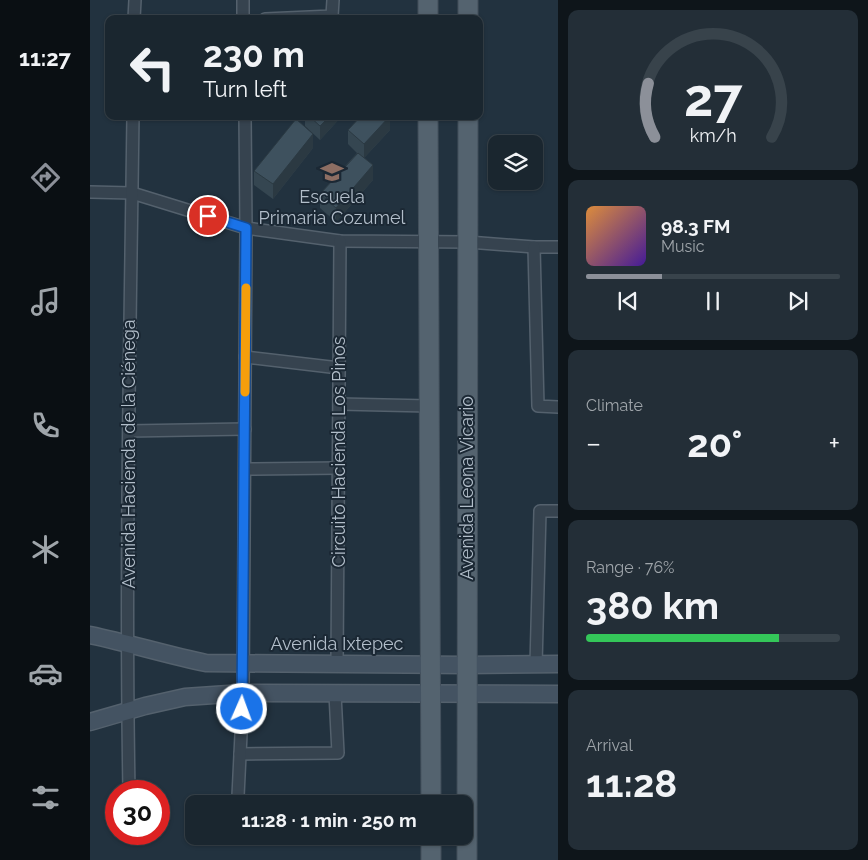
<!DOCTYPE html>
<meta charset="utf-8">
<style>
:root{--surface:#1a262f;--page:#232e37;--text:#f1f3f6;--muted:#9fa5aa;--line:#38434b;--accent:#8c9099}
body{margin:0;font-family:Raleway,sans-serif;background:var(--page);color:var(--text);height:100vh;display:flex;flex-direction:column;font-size:19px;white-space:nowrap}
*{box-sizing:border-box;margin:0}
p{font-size:16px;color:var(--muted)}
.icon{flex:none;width:28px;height:28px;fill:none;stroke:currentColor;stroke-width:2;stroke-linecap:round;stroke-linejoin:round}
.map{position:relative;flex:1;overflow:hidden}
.panel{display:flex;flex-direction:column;gap:10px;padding:10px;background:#0e151a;width:310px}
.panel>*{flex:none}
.hud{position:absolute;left:15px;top:15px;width:378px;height:105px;border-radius:10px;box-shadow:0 1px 4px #0004,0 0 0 1px var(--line);background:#1a262f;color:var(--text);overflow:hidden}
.tools{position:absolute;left:398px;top:135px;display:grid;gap:10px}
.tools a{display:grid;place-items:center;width:55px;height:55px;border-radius:10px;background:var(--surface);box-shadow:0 1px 4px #0004,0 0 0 1px var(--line);font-size:25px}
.speed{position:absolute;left:15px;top:780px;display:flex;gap:10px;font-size:25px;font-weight:700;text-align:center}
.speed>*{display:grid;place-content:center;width:65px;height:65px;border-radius:50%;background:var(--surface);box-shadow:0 1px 4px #0004,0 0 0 1px var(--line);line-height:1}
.speed .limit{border:8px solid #d22;background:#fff;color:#111}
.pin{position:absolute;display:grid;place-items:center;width:42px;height:42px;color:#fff;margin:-21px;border:2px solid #fff;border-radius:50%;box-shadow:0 1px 5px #0007}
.me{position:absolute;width:55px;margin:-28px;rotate:2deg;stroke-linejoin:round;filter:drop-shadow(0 0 4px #0008)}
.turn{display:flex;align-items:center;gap:18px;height:105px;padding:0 15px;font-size:22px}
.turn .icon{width:65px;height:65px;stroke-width:2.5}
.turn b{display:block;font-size:35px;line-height:42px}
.big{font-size:38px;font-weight:700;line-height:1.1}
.panel .tile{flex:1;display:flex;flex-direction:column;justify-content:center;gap:8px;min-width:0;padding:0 18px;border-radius:10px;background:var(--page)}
.panel .dial{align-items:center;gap:0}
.dial svg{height:130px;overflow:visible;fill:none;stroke:var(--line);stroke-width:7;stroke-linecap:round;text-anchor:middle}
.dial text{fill:var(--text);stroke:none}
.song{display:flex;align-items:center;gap:15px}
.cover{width:60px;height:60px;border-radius:8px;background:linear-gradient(135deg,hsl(30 70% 55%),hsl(260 70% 35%))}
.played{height:5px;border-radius:2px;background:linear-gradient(90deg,var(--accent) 30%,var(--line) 30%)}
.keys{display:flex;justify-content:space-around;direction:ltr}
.heat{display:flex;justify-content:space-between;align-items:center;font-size:28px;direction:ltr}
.charge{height:8px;border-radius:4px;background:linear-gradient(90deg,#34c759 76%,var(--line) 0)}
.trip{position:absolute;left:95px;top:795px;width:288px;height:50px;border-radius:10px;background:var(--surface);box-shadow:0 1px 4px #0004,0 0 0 1px var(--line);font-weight:700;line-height:50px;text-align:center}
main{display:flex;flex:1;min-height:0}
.dock{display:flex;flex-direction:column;width:90px;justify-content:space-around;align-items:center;background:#0a0f13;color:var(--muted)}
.dock .icon{width:35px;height:35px}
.dock .active{color:var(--accent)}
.dock b{font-size:22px;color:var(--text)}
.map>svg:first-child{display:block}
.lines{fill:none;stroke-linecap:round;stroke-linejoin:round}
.minor-casing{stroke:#54616d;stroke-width:14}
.secondary-casing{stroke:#54616d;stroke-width:19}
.primary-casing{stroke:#424f5b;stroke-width:21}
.minor{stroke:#36434f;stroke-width:11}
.secondary{stroke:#445362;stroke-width:16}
.primary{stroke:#54636f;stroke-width:19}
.wall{fill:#354651}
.shaded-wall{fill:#2b3942}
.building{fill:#3e515e;stroke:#2b3942}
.route-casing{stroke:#114b97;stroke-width:12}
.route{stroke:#1a73e8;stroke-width:9}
.slow{stroke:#f59e0b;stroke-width:9}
.labels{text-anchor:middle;stroke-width:4;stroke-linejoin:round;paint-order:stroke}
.poi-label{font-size:18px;fill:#b2beca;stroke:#1b2834}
.street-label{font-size:18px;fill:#b2beca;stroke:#1b2834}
</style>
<main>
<nav class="dock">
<b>11:27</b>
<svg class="icon active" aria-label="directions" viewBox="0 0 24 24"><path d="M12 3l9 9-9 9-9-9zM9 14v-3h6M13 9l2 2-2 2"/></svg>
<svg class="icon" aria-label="music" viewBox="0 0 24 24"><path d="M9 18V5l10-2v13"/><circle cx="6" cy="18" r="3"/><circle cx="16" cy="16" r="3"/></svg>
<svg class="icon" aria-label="phone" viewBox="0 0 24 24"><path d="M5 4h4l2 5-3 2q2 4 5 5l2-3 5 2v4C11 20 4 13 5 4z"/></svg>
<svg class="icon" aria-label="climate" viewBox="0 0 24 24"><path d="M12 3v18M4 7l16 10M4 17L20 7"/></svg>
<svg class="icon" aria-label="car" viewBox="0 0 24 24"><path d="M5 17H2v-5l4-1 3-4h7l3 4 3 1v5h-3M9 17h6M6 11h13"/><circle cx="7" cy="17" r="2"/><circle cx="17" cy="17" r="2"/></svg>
<svg class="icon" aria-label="filters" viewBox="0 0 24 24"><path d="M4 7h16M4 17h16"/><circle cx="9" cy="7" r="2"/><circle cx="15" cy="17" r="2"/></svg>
</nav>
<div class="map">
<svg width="468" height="860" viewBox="0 0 468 860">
<rect width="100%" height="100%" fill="#22323f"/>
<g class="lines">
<defs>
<g id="minor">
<polyline points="153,0 153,19"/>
<polyline points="44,19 45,0"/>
<polyline points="175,19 242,16 243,0"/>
<polyline points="0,192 42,193 156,228 250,241 378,242 444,247 468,247"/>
<polyline points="444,247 448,406 468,407"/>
<polyline points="155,357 249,368"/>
<polyline points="249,404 339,406"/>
<polyline points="39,431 155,429"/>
<polyline points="155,469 248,468"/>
<polyline points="247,664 250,241"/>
<polyline points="446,665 450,511 468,511"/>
<polyline points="150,754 248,753 245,694"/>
<path d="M39,791C35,566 40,341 43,116"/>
<polyline points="148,796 153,693 156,228 155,116"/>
</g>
<g id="secondary">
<path d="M0,635C39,643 77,655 116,663L377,665L468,664"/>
<polyline points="0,722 55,706 95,697 153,693 468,694"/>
</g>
<g id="primary">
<polyline points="338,19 338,0"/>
<polyline points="378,19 378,0"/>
<polyline points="338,116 341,804"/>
<polyline points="341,860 341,836"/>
<polyline points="377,860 378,116"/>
</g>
</defs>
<!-- minor casing -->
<use href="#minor" class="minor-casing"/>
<!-- secondary casing -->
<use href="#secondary" class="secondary-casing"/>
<!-- primary casing -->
<use href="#primary" class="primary-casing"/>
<!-- minor -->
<use href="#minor" class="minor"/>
<!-- secondary -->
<use href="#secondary" class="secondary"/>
<!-- primary -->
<use href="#primary" class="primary"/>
</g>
<!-- wall -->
<g class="wall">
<polygon points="215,116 252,116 230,140 215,126"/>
<polygon points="258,130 300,130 274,158 283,180 246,222 230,208 230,194 267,153 258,144"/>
<polygon points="223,148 183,199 164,185 164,171"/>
</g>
<!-- shaded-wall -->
<g class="shaded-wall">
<polygon points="240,116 252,116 230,140 230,126"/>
<polygon points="300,116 300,130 274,158 274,144"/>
<polygon points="223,134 223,148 183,199 183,184"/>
<polygon points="283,165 283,180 246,222 246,208"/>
</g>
<!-- building -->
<g class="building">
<polygon points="219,116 240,116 230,126"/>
<polygon points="271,116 300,116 274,144 258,130"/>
<polygon points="206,119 223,134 183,184 164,171"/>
<polygon points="268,153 283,165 246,208 230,194"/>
</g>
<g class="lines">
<defs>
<polyline id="route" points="118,216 156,228 152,709"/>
</defs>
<!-- route casing -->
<use href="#route" class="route-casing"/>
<!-- route -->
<use href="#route" class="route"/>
<!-- slow -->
<polyline class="slow" points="155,392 156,288"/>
</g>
<!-- icons -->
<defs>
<symbol id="school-bare" viewBox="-9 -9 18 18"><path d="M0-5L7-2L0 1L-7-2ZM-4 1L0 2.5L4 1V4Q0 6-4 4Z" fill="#8d6e63" stroke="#1b2834" stroke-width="2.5" paint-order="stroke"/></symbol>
</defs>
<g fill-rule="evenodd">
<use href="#school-bare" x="226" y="156" width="32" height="32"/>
</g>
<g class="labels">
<!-- poi labels -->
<g class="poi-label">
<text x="242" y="203">Escuela<tspan x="242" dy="21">Primaria Cozumel</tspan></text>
</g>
<!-- street labels -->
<g class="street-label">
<text transform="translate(249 452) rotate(-90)" y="6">Circuito Hacienda Los Pinos</text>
<text transform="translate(39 454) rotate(-90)" y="6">Avenida Hacienda de la Ciénega</text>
<text transform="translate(377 488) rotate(-90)" y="6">Avenida Leona Vicario</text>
<text x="247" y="650">Avenida Ixtepec</text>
</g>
</g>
</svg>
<div class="tools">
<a><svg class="icon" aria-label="layers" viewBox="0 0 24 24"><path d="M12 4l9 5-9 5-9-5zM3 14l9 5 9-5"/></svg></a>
</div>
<div class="speed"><div class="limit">30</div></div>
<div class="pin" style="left:118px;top:216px;background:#d93025"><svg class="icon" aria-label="arrive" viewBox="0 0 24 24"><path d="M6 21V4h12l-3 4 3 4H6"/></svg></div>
<svg class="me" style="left:152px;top:709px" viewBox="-20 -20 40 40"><circle r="17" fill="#1a73e8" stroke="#fff" stroke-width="3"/><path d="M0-11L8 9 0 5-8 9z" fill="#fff"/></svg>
<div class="trip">11:28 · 1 min · 250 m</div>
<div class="hud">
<div class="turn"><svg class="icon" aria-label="left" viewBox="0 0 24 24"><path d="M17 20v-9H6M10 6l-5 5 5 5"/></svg><div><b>230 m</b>Turn left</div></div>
</div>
</div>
<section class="panel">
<div class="tile dial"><svg viewBox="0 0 100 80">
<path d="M14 69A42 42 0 1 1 86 69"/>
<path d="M14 69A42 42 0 0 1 10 36" stroke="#8c9099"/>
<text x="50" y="56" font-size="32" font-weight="700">27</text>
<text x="50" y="72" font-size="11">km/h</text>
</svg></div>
<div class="tile">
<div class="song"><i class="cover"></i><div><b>98.3 FM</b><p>Music</p></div></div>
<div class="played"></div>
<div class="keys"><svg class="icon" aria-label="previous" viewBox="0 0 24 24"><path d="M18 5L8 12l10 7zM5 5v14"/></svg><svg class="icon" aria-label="pause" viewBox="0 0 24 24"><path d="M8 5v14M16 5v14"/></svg><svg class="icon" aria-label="next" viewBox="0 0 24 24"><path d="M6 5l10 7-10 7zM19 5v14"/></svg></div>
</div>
<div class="tile"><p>Climate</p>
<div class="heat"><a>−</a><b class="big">20°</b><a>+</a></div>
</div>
<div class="tile"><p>Range · 76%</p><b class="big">380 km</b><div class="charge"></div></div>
<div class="tile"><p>Arrival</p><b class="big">11:28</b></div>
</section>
</main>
